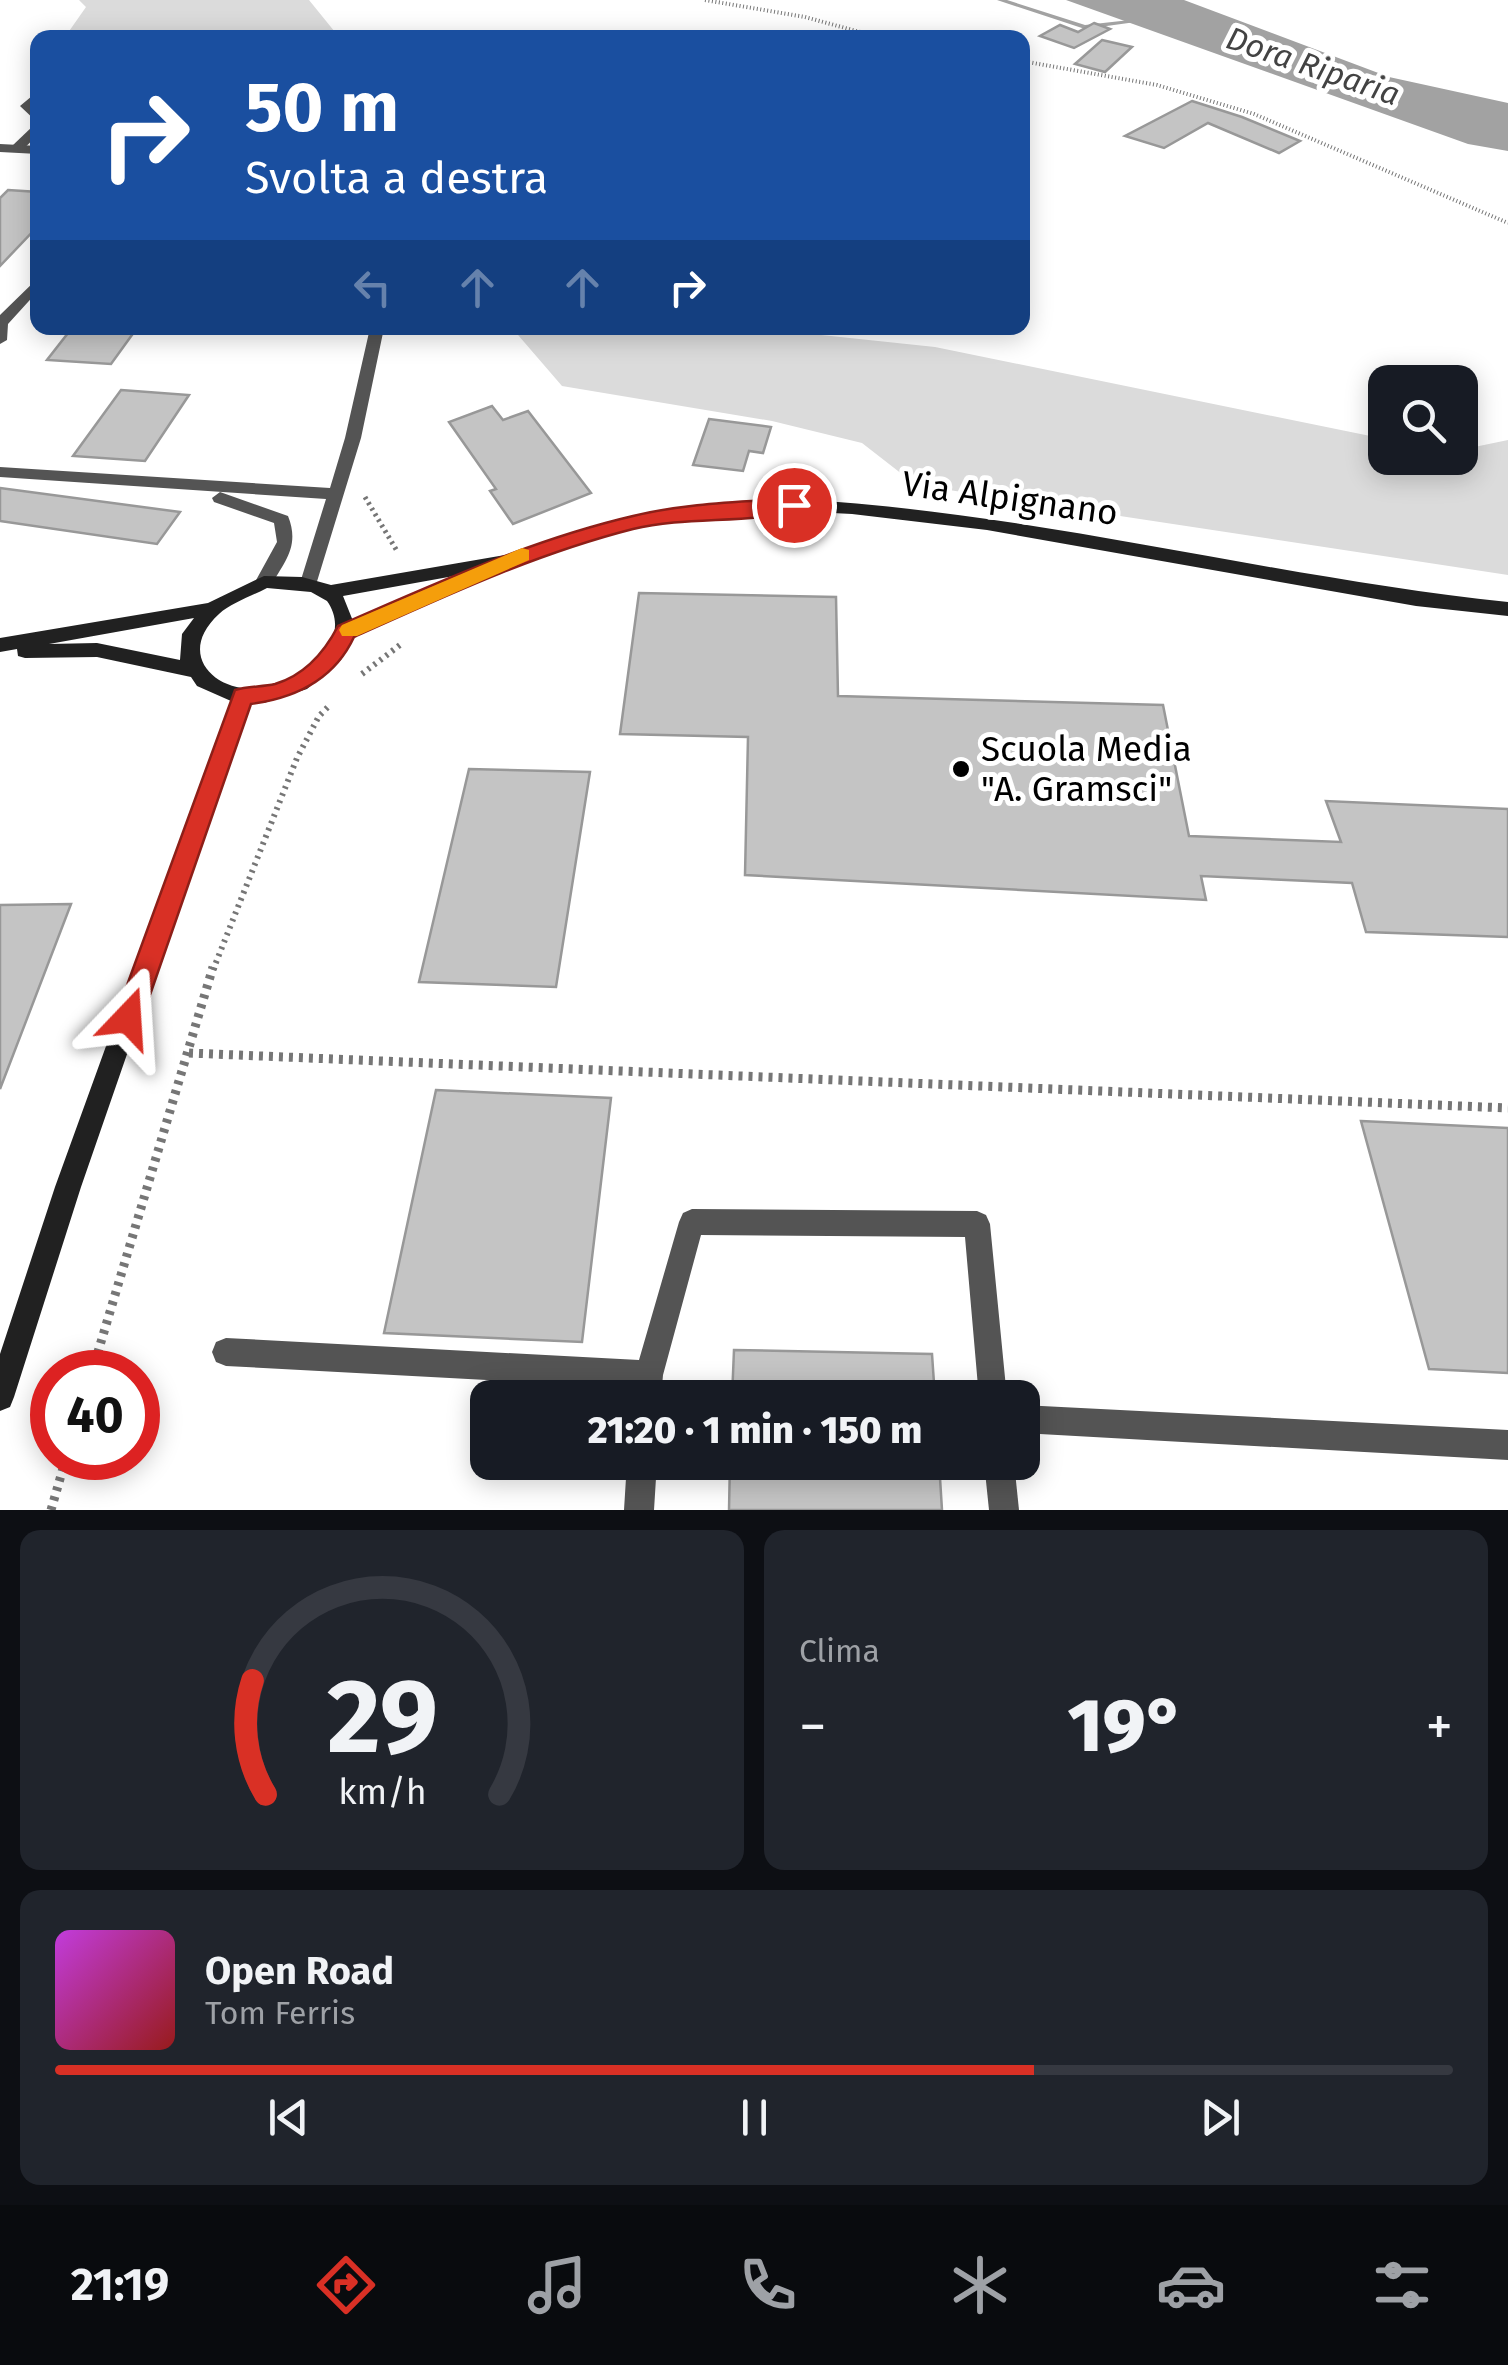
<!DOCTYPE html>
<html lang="it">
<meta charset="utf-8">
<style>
:root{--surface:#171b24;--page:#20242c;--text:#f1f3f6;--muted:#9ea1a6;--line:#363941;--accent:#d93025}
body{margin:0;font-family:"Fira Sans",sans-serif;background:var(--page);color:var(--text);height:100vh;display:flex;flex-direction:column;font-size:38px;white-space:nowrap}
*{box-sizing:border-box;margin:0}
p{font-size:32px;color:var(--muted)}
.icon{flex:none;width:55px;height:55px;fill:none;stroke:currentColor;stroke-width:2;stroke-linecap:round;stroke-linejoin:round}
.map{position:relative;height:1510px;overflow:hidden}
.drawer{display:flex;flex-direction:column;gap:20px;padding:20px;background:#0d0f14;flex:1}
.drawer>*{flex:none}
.top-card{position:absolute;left:30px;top:30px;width:1000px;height:305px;border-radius:20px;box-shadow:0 5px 25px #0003;background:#1a4fa0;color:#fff;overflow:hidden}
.controls{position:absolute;left:1368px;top:365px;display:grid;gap:20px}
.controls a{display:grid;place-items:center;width:110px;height:110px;border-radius:20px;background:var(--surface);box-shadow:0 5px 25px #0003;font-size:50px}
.speed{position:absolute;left:30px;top:1350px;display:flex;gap:20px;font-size:50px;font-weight:700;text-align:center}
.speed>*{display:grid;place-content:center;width:130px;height:130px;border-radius:50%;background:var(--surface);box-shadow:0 5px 25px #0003;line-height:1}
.speed .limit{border:15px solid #d22;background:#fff;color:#111}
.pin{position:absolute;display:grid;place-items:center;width:85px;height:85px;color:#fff;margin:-42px;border:5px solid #fff;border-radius:50%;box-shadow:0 2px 10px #0007}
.me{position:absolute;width:110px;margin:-55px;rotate:20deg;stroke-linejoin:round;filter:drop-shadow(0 0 8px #0008)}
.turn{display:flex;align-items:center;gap:35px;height:210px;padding:0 50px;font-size:45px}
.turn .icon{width:130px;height:130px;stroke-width:2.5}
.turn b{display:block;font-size:70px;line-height:85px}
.lanes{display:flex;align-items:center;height:95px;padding:0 50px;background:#0003;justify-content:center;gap:50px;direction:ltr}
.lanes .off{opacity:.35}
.big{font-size:75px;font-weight:800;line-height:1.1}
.drawer .card{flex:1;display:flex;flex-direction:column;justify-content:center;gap:15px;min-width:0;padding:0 35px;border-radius:20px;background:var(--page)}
.drawer .dial{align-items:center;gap:0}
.dial svg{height:260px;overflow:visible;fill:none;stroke:var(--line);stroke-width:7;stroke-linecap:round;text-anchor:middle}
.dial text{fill:var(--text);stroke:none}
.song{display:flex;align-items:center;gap:30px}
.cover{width:120px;height:120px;border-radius:15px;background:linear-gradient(135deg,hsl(290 70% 55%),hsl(0 70% 35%))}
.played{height:10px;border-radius:5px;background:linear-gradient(90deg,var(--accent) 70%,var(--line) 70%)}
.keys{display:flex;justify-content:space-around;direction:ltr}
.heat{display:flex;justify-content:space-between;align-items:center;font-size:55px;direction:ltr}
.drawer .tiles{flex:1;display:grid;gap:20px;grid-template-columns:1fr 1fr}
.card:last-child{grid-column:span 2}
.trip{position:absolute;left:470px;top:1380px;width:570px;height:100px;border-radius:20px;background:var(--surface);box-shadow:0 5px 25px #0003;font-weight:800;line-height:100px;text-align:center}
.tab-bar{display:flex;height:160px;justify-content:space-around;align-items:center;background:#090b0e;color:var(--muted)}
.tab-bar .icon{width:70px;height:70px}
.tab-bar .selected{color:var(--accent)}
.tab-bar b{font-size:45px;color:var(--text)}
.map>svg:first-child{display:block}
.green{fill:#dbdbdb}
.water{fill:#a2a2a2}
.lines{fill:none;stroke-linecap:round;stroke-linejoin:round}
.stream{fill:#a2a2a2;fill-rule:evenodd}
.building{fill:#c4c4c4;stroke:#989898;stroke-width:2.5}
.path-far3{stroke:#767676;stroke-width:4;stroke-dasharray:1 2.5;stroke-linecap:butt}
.path-far2{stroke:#767676;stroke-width:5;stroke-dasharray:2.5 4;stroke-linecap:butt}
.path-far1{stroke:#767676;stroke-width:6;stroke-dasharray:2.5 5;stroke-linecap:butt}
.path{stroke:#767676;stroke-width:9;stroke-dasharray:4 6;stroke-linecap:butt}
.lane{fill:#545454;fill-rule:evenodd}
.street{fill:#545454;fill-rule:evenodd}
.secondary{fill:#212121;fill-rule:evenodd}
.route{fill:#d93025;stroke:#8d1f18;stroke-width:2.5}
.slow{fill:#f59e0b}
.poi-dot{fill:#000;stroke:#fff;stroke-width:4}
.labels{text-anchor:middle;stroke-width:10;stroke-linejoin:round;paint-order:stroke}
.far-water-label{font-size:32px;font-style:italic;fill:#434343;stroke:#fff}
.street-label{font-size:35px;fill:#000;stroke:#fff}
.poi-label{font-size:35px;fill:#000;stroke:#fff;text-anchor:start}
</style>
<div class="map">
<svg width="1508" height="1510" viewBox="0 0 1508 1510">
<rect width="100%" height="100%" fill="#fff"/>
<!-- green -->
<g class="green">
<polygon points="79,0 309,0 339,37 65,37 86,7"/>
<polygon points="512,328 755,328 935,347 1385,439 1385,458 1460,458 1460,450 1508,440 1508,575 916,485 862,443 772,421 562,386"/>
</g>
<!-- water -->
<polygon class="water" points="1066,0 1184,0 1389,77 1508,103 1508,151 1468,144"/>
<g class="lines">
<!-- stream -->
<polygon class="stream" points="997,0 1007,0 1085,25 1139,19 1143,21 1085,29"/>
</g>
<!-- building -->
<g class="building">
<polygon points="1094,23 1110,29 1074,48 1040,36 1060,25 1078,32"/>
<polygon points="1102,40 1132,47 1105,72 1075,64"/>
<polygon points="1192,101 1242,117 1300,141 1279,153 1208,123 1164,148 1125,136"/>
<polygon points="8,190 38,192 38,226 0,266 0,198"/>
<polygon points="72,328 137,328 111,364 47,360"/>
<polygon points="121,390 189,395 145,461 73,456"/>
<polygon points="492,406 503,420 528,411 591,493 513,524 490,491 496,489 449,422"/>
<polygon points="709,419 771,427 763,453 749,451 743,471 693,465"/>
<polygon points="0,488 180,512 157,544 0,521"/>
<polygon points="639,593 836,597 838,696 1163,705 1189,836 1341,842 1326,801 1508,809 1508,937 1366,932 1352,883 1201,876 1206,900 745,875 748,737 620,734"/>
<polygon points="469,769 590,772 556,987 419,982"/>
<polygon points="71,904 0,1089 0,905"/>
<polygon points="436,1090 611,1098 582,1342 384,1333"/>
<polygon points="1361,1121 1508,1128 1508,1373 1429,1369"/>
<polygon points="734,1350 932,1354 935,1398 732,1398"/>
<polygon points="730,1462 939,1462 942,1510 729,1510"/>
</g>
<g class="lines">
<!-- path-far3 -->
<g class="path-far3">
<polyline points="705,0 805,17 882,38"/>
<polyline points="1022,61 1157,85 1254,114 1508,223"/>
</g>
<!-- path-far2 -->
<polyline class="path-far2" points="365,497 397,551"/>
<!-- path-far1 -->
<g class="path-far1">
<polyline points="362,674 400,645"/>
<polyline points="213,970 297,758 319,716 328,707"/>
</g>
<!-- path -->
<g class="path">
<polyline points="189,1053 1508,1108"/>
<polyline points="92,1372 213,967"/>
<polyline points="51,1510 66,1458"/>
</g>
<!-- lane -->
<g class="lane">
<polygon points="38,91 38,101 32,106 38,112 38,123 20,106"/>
<polygon points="34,125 38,125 38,135 20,152 12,152 12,146"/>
<polygon points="692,1209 977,1211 986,1215 990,1224 1007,1398 979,1398 965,1237 701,1235 663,1375 661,1398 633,1398 634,1388 226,1366 216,1362 212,1352 216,1342 226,1338 639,1360 679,1222 683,1213"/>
<polygon points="1022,1405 1508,1430 1508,1460 1022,1433"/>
<polygon points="627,1462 657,1462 654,1510 624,1510"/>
<polygon points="984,1462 1014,1462 1019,1510 989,1510"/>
</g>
<!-- street -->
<g class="street">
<polygon points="0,144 38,146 38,154 0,152"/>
<polygon points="38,278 38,291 8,324 7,340 0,344 0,315"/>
<polygon points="370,328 384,328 361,438 315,588 309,589 300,583 326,499 0,477 0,467 330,488 345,438"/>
<path d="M220,492L288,516C300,546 285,561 270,587H258L255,582L277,542L274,523L214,502L212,498Z"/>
</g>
<!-- secondary -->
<path class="secondary" d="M794,499C1035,512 1269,577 1508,602V616L1416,606L987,530L852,514L794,511L686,518L634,529L483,571L482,579L353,637L341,660L307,689L264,703L249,702L81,1187L14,1397L10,1407L0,1411V1354L55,1187L231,701L197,686L191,677L97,657L25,658L18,656L17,649L0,652V638L208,603L264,576L302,577L331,585L505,555L633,517L686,506ZM454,576L353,621L343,596ZM267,588L311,592L327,601C340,619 337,641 320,656C304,670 290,682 268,687C219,698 173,656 219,614C231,603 252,596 267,588ZM194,618L182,634L180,660L97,643L49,644Z"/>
</g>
<!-- route -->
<path class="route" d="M794,498L801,500V510C748,524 688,516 633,529C535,554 445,596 354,637C334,680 296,698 251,704L142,1018L138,1027L128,1031L119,1027L115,1018L235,690C248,686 262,687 275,684C305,675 324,653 338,626C435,584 530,540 633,516C686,503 740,502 794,498Z"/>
<!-- slow -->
<polygon class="slow" points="522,548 529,550 529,560 357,636 342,636 339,630 342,625"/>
<!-- markers -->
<circle class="poi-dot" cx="961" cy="769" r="10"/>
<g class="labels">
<!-- far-water labels -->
<g class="far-water-label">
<text transform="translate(1313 66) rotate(19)" y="11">Dora Riparia</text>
</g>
<!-- street labels -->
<g class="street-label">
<text transform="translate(1010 498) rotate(8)" y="12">Via Alpignano</text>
</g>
<!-- poi labels -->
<g class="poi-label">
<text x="981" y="761">Scuola Media<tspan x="981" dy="40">"A. Gramsci"</tspan></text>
</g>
</g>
</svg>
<div class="controls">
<a><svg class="icon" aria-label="search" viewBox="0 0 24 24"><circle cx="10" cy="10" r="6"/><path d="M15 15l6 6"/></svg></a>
</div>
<div class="speed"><div class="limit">40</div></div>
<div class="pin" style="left:794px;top:505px;background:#d93025"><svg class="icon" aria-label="arrive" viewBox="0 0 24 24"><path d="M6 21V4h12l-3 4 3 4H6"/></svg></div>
<svg class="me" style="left:128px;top:1018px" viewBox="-20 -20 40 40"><path d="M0-17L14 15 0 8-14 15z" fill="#d93025" stroke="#fff" stroke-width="4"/></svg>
<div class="trip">21:20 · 1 min · 150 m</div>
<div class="top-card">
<div class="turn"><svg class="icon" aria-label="right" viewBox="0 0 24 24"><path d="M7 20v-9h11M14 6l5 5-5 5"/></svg><div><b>50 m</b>Svolta a destra</div></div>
<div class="lanes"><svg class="icon off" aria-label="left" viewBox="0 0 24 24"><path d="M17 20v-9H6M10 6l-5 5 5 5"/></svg><svg class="icon off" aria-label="ahead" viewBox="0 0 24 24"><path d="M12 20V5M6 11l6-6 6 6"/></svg><svg class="icon off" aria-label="ahead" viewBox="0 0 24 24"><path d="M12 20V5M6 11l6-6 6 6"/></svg><svg class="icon" aria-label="right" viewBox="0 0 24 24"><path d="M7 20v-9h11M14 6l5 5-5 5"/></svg></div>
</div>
</div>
<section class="drawer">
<div class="tiles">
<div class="card dial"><svg viewBox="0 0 100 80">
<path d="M14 69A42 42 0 1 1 86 69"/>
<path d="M14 69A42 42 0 0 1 10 34" stroke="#d93025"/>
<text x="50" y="56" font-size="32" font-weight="700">29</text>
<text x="50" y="72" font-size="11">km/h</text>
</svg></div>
<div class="card"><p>Clima</p>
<div class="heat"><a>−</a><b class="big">19°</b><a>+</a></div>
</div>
<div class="card">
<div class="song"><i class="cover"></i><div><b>Open Road</b><p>Tom Ferris</p></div></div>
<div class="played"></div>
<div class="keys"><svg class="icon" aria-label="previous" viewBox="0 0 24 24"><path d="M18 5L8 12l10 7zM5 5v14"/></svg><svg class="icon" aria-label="pause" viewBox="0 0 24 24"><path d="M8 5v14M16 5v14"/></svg><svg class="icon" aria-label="next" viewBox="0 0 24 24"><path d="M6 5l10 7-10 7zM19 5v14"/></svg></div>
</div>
</div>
</section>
<nav class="tab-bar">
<b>21:19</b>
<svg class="icon selected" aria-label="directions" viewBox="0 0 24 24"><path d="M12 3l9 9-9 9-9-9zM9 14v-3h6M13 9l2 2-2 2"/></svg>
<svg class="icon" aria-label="music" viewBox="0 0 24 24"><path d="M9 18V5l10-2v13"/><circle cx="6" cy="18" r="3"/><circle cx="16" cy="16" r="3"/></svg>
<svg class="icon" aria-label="phone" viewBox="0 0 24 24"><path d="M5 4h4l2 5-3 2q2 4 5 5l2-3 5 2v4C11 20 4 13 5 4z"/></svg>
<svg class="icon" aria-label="climate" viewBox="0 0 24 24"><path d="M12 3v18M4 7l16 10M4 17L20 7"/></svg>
<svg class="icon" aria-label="car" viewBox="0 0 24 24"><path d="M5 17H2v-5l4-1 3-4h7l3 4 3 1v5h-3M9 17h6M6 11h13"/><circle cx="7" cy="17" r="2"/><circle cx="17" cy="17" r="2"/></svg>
<svg class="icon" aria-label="filters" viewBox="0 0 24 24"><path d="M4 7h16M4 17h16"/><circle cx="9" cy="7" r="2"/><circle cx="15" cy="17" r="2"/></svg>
</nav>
